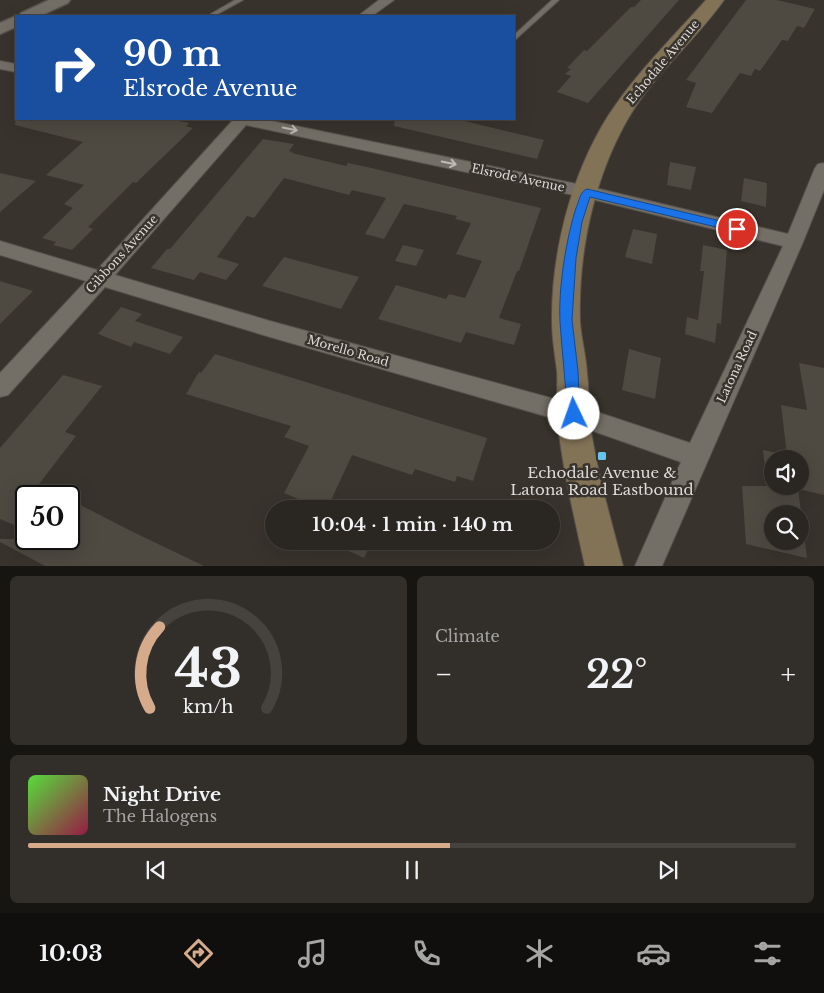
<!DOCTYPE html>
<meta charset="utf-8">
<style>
:root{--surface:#2a2621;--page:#322e2a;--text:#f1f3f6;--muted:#a5a5a5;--line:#46433f;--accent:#d6ab8b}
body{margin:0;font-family:"Libre Baskerville",serif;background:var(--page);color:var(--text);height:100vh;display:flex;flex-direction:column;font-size:19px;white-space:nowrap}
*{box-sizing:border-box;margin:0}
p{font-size:16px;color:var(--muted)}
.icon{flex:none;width:28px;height:28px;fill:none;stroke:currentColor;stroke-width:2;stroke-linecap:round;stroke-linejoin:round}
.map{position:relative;height:566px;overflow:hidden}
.details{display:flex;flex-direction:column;gap:10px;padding:10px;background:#171512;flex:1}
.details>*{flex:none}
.banner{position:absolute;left:15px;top:15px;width:500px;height:105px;border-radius:0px;box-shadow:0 5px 20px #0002,0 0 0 1px var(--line);background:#1a4fa0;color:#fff;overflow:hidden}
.buttons{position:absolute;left:764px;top:450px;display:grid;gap:10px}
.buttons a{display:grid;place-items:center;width:45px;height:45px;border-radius:50%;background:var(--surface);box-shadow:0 5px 20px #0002,0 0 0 1px var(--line);font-size:25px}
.speed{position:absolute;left:15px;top:485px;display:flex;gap:10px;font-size:25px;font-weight:700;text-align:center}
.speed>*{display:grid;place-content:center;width:65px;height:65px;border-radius:50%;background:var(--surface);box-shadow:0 5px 20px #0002,0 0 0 1px var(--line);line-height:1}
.speed .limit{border:2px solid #111;border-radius:8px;background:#fff;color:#111}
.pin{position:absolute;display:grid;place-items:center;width:42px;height:42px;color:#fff;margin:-21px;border:2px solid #fff;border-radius:50%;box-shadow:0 1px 5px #0007}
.me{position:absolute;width:55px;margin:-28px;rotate:357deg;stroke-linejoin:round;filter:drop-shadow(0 0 4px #0008)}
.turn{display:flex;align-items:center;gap:18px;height:105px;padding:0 25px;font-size:22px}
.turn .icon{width:65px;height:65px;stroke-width:2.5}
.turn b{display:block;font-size:35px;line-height:42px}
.big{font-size:38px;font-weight:600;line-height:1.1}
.details .tile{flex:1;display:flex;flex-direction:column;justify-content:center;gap:8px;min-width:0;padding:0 18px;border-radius:8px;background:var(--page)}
.details .dial{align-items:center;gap:0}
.dial svg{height:130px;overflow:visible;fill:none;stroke:var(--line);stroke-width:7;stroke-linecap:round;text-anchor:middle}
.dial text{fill:var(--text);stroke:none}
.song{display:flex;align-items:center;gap:15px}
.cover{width:60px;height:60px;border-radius:8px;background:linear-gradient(135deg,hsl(110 70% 55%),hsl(340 70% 35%))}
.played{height:5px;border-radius:2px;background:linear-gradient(90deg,var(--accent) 55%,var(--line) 55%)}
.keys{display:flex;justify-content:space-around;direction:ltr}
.heat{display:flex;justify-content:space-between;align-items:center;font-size:28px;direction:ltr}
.details .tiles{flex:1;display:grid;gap:10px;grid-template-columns:1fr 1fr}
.tile:last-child{grid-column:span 2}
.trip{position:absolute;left:265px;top:500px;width:295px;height:50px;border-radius:25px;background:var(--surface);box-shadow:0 5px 20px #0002,0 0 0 1px var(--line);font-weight:600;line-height:50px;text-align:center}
.dock{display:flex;height:80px;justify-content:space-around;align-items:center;background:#110f0d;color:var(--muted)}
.dock .icon{width:35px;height:35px}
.dock .selected{color:var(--accent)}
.dock b{font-size:22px;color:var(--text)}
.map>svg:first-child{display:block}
.building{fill:#4e4941;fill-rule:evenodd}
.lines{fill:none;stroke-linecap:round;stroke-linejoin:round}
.service-casing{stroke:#55514b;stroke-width:2}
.minor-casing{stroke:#55514b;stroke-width:2}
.tertiary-casing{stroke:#55514b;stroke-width:3}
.secondary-casing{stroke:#55514b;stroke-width:2}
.service{fill:#746f66;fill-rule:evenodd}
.minor{fill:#746f66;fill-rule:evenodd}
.tertiary{fill:#746f66;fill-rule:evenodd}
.secondary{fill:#827256;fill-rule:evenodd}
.oneway{stroke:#bebbb5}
.route{fill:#1a73e8;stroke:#114b97}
.poi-dot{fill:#64c5ee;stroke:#38332c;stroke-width:2}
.labels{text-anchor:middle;stroke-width:5;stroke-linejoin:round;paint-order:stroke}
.street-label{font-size:12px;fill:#dedbd7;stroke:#38332c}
.near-poi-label{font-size:15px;fill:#dedbd7;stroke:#38332c}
</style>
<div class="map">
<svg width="824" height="566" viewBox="0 0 824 566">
<rect width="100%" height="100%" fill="#38332c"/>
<!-- building -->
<g class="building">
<polygon points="641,0 679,0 588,103 557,92 571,76 565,74 571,69 567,68 584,50 587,51 631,7 634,7"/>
<polygon points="746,0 777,0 815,9 804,28 797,26 788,41 782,40 760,71 755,69 751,76 740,73 712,113 686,107 696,83 686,80"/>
<polygon points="16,119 168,119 189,123 186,126 193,128 136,183 133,182 88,227 93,229 72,250 53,245 56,242 42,238 73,208 64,204 84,185 46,175 83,142 15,125"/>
<polygon points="395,119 456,119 544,140 537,159 394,126"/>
<polygon points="263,139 294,144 289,151 293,152 292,153 346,166 348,163 367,167 541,208 519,271 517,271 499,318 521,324 514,345 466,332 461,343 378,319 396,285 446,299 449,294 465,298 482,261 456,254 471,223 455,219 457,216 404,204 384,239 365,234 386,198 352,190 349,195 284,178 254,218 247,216 217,257 239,264 226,280 200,272 194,280 151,268 167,249 170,249"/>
<polygon points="670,162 696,167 691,190 667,185"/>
<polygon points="0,173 36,181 0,212"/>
<polygon points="744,178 767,183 766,207 741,201"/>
<polygon points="633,229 657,234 652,264 625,257"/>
<polygon points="403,245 424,250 416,266 395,261"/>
<polygon points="703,245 727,250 721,324 717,323 715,343 685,334 687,317 698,320 704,271 700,271"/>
<polygon points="284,257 359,277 341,309 262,286"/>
<polygon points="0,281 33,291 0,324"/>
<polygon points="121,307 142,314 135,321 183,337 170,354 134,342 131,347 98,334"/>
<polygon points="629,349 661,358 655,399 622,390"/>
<polygon points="215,354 487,438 473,481 457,476 455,482 415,469 412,475 352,455 327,509 298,509 303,501 284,493 309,446 284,437 291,426 186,394 199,372 201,373"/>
<path d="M799,363L824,368V495L798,489L807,558L746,544L742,486H767L763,450L787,455L781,405L807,410ZM772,459H800V486H772ZM772,514H800V541H772Z"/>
<polygon points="63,375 102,386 65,432 76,436 39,484 63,496 26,496 26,530 0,519 0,448"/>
<polygon points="69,499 129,530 204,566 45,566 0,542 0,539 69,539"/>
<polygon points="327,541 372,541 364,558"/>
</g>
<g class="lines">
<defs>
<g id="service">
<polygon points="235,0 243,0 214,16 207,16"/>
<polygon points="552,0 559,0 516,39 514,40 514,35"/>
</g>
<g id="minor">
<polygon points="379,0 394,0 372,16 358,16"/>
<polygon points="0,61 16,64 16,72 0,69"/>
<path d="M232,119H262L587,186L788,234L815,168L818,164L824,163V190L803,242L662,566H635L681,462L573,424L270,337L105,287L8,395L0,397V373L86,281L0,255V241L97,270L233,120ZM246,125L587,198L783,246L690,443L573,404L270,321L115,275Z"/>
</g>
<g id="tertiary">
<polygon points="49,0 70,0 68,3 40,16 19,16 21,13"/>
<polygon points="16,16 16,27 0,34 0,23"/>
</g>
<path id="secondary" d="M706,0H724C695,41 655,73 629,117C594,177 578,252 580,321C581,338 586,355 587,373C589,387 588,401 589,415C595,466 610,516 623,566H585C574,516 562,467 557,417C556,401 558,386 557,371C555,355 552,339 552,322C551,253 571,175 608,116C636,73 672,38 706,0Z"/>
</defs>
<!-- service casing -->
<use href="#service" class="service-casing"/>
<!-- minor casing -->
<use href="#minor" class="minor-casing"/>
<!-- tertiary casing -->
<use href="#tertiary" class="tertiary-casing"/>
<!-- secondary casing -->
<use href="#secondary" class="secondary-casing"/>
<!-- service -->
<use href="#service" class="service"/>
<!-- minor -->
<use href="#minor" class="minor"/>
<!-- tertiary -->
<use href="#tertiary" class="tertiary"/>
<!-- secondary -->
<use href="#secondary" class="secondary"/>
</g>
<!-- one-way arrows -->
<defs><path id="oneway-shaft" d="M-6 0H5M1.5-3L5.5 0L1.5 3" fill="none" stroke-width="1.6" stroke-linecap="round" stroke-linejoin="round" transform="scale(1.25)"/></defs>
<g class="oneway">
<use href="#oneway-shaft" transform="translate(290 129) rotate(12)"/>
<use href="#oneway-shaft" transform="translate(449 163) rotate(12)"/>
</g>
<!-- route -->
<path class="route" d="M587,189L737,225L743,229L737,232L590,197L582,222L576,258L572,320L578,371L580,414L578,418L574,419L569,418L567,414C566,383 562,353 560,322C558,290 566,239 576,208C579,202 580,191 587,189Z"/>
<!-- markers -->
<rect class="poi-dot" x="597" y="451" width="10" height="10" rx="2.5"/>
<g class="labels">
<!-- street labels -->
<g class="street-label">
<text transform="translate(663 62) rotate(-50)" y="4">Echodale Avenue</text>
<text transform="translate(518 178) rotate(12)" y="4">Elsrode Avenue</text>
<text transform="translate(122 254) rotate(-48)" y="4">Gibbons Avenue</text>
<text transform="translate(348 351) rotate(16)" y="4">Morello Road</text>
<text transform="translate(737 367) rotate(-65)" y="4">Latona Road</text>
</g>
<!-- near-poi labels -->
<g class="near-poi-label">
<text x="602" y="478">Echodale Avenue &amp;<tspan x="602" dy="17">Latona Road Eastbound</tspan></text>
</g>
</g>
</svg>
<div class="buttons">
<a><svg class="icon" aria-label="sound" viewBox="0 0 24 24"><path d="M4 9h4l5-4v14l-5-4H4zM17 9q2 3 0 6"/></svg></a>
<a><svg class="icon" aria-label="search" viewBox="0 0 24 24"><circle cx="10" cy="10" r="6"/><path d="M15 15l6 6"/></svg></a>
</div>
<div class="speed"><div class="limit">50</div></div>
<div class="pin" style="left:737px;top:229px;background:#d93025"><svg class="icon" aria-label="arrive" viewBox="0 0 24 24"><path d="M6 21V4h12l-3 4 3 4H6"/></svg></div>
<svg class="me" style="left:574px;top:414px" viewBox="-20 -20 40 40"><circle r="19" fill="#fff"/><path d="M0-13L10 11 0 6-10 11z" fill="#1a73e8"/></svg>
<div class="trip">10:04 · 1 min · 140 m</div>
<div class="banner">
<div class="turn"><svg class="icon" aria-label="right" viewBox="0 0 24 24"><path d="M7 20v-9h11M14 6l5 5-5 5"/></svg><div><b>90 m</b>Elsrode Avenue</div></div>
</div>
</div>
<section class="details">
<div class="tiles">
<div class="tile dial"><svg viewBox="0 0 100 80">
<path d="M14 69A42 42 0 1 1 86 69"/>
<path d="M14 69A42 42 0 0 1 20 19" stroke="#d6ab8b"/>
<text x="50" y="56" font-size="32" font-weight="700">43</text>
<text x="50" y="72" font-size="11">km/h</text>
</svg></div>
<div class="tile"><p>Climate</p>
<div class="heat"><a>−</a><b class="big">22°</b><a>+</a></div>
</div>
<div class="tile">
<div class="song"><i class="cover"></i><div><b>Night Drive</b><p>The Halogens</p></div></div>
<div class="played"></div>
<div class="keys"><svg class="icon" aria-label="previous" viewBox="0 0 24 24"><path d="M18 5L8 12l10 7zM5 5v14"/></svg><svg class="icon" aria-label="pause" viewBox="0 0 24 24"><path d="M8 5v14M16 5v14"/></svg><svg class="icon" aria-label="next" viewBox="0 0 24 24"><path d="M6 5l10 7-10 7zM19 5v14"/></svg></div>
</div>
</div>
</section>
<nav class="dock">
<b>10:03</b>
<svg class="icon selected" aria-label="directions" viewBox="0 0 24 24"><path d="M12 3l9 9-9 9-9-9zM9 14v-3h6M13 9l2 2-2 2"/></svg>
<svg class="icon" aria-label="music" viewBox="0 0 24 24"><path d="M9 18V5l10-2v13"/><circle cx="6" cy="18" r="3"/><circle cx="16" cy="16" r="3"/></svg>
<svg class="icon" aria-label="phone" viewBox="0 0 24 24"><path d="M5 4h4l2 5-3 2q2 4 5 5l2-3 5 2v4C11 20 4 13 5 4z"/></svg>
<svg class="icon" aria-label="climate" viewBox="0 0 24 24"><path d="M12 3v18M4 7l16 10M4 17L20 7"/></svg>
<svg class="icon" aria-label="car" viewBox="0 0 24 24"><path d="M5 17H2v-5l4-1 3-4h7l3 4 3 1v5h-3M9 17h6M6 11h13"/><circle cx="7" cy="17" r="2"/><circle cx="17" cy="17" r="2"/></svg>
<svg class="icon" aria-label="filters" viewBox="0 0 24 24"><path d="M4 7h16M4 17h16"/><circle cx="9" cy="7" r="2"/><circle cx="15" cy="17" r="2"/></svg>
</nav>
